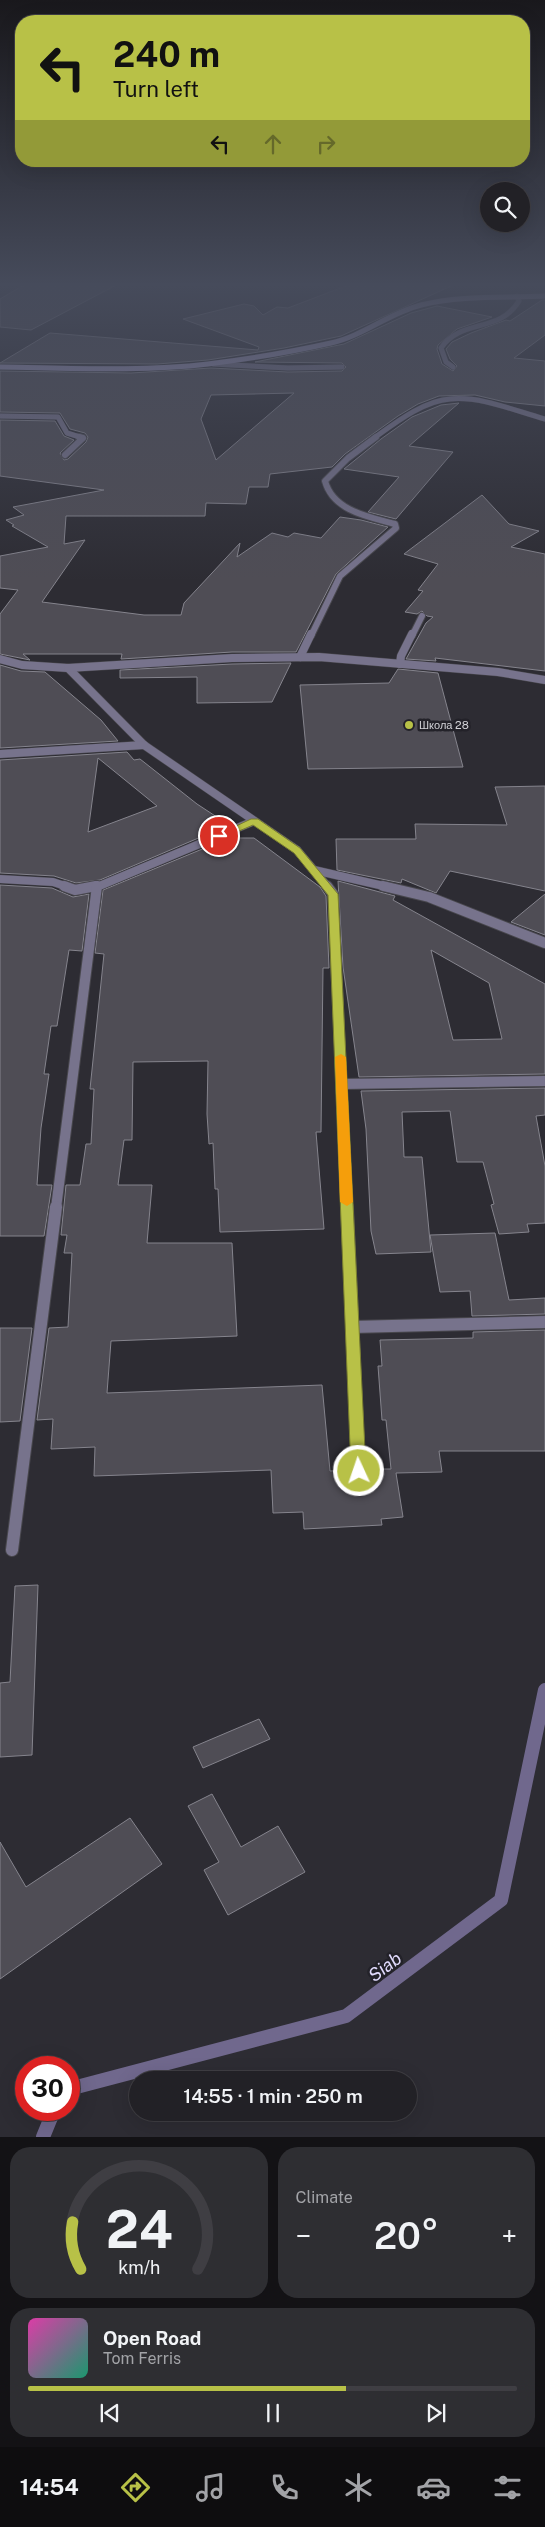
<!DOCTYPE html>
<meta charset="utf-8">
<style>
:root{--surface:#222126;--page:#2e2e32;--text:#f1f3f6;--muted:#a2a3a7;--line:#3f3e43;--accent:#b8c147}
body{margin:0;font-family:"Public Sans",sans-serif;background:var(--page);color:var(--text);height:100vh;display:flex;flex-direction:column;font-size:19px;white-space:nowrap}
*{box-sizing:border-box;margin:0}
p{font-size:16px;color:var(--muted)}
.icon{flex:none;width:28px;height:28px;fill:none;stroke:currentColor;stroke-width:2;stroke-linecap:round;stroke-linejoin:round}
.map{position:relative;height:2137px;overflow:hidden}
.sheet{display:flex;flex-direction:column;gap:10px;padding:10px;background:#131215;flex:1}
.sheet>*{flex:none}
.hud{position:absolute;left:15px;top:15px;width:515px;height:152px;border-radius:20px;box-shadow:0 5px 20px #0002,0 0 0 1px var(--line);background:#b8c147;color:#111;overflow:hidden}
.buttons{position:absolute;left:480px;top:182px;display:grid;gap:10px}
.buttons a{display:grid;place-items:center;width:50px;height:50px;border-radius:50%;background:var(--surface);box-shadow:0 5px 20px #0002,0 0 0 1px var(--line);font-size:25px}
.speed{position:absolute;left:15px;top:2056px;display:flex;gap:10px;font-size:25px;font-weight:700;text-align:center}
.speed>*{display:grid;place-content:center;width:65px;height:65px;border-radius:50%;background:var(--surface);box-shadow:0 5px 20px #0002,0 0 0 1px var(--line);line-height:1}
.speed .limit{border:8px solid #d22;background:#fff;color:#111}
.pin{position:absolute;display:grid;place-items:center;width:42px;height:42px;color:#fff;margin:-21px;border:2px solid #fff;border-radius:50%;box-shadow:0 1px 5px #0007}
.me{position:absolute;width:55px;margin:-28px;rotate:357deg;stroke-linejoin:round;filter:drop-shadow(0 0 4px #0008)}
.turn{display:flex;align-items:center;gap:18px;height:105px;padding:0 15px;font-size:22px}
.turn .icon{width:65px;height:65px;stroke-width:2.5}
.turn b{display:block;font-size:35px;line-height:42px}
.lanes{display:flex;align-items:center;height:48px;padding:0 15px;background:#0003;justify-content:center;gap:25px;direction:ltr}
.lanes .off{opacity:.35}
.big{font-size:38px;font-weight:600;line-height:1.1}
.sheet .widget{flex:1;display:flex;flex-direction:column;justify-content:center;gap:8px;min-width:0;padding:0 18px;border-radius:20px;background:var(--page)}
.sheet .dial{align-items:center;gap:0}
.dial svg{height:130px;overflow:visible;fill:none;stroke:var(--line);stroke-width:7;stroke-linecap:round;text-anchor:middle}
.dial text{fill:var(--text);stroke:none}
.song{display:flex;align-items:center;gap:15px}
.cover{width:60px;height:60px;border-radius:8px;background:linear-gradient(135deg,hsl(320 70% 55%),hsl(160 70% 35%))}
.played{height:5px;border-radius:2px;background:linear-gradient(90deg,var(--accent) 65%,var(--line) 65%)}
.keys{display:flex;justify-content:space-around;direction:ltr}
.heat{display:flex;justify-content:space-between;align-items:center;font-size:28px;direction:ltr}
.sheet .tiles{flex:1;display:grid;gap:10px;grid-template-columns:1fr 1fr}
.widget:last-child{grid-column:span 2}
.trip{position:absolute;left:129px;top:2071px;width:288px;height:50px;border-radius:25px;background:var(--surface);box-shadow:0 5px 20px #0002,0 0 0 1px var(--line);font-weight:600;line-height:50px;text-align:center}
.menu{display:flex;height:80px;justify-content:space-around;align-items:center;background:#0e0d0f;color:var(--muted)}
.menu .icon{width:35px;height:35px}
.menu .selected{color:var(--accent)}
.menu b{font-size:22px;color:var(--text)}
.map>svg:first-child{display:block}
.lines{fill:none;stroke-linecap:round;stroke-linejoin:round}
.stream{stroke:#70688d;stroke-width:14}
.building{fill:#4f4d55;stroke:#85848d;fill-rule:evenodd}
.service-far4-casing{stroke:#48474d;stroke-width:5.5}
.service-far3-casing{stroke:#48474d;stroke-width:8}
.service-far2-casing{stroke:#48474d;stroke-width:9}
.service-far1-casing{stroke:#48474d;stroke-width:12}
.service-casing{stroke:#48474d;stroke-width:14}
.minor-far4-casing{stroke:#48474d;stroke-width:5.5}
.minor-far3-casing{stroke:#48474d;stroke-width:8}
.minor-far2-casing{stroke:#48474d;stroke-width:9}
.minor-far1-casing{stroke:#48474d;stroke-width:12}
.minor-casing{stroke:#48474d;stroke-width:14}
.secondary-casing{stroke:#48474d;stroke-width:5.5}
.service-far4{stroke:#77738c;stroke-width:5}
.service-far3{stroke:#77738c;stroke-width:6}
.service-far2{stroke:#77738c;stroke-width:8}
.service-far1{stroke:#77738c;stroke-width:10}
.service{stroke:#77738c;stroke-width:12}
.minor-far4{stroke:#77738c;stroke-width:5}
.minor-far3{stroke:#77738c;stroke-width:6}
.minor-far2{stroke:#77738c;stroke-width:8}
.minor-far1{stroke:#77738c;stroke-width:10}
.minor{stroke:#77738c;stroke-width:12}
.secondary{stroke:#a19ac2;stroke-width:5}
.route{fill:#b8c147;stroke:#787d2e}
.slow{fill:#f59e0b}
.poi-dot{fill:#b8c147;stroke:#232229;stroke-width:2}
.labels{text-anchor:middle;stroke-width:5;stroke-linejoin:round;paint-order:stroke}
.far-poi-label{font-size:11px;fill:#d3d3d8;stroke:#232229;text-anchor:start}
.near-water-label{font-size:18px;font-style:italic;fill:#e1dbfd;stroke:#232229}
</style>
<div class="map">
<svg width="545" height="2137" viewBox="0 0 545 2137">
<rect width="100%" height="100%" fill="#2d2c33"/>
<g class="lines">
<!-- stream -->
<g class="stream">
<polyline points="69,2089 346,2016 501,1900 545,1690"/>
<polyline points="43,2137 54,2110"/>
</g>
</g>
<!-- building -->
<g class="building">
<polygon points="29,282 122,282 31,330 0,327 0,299"/>
<polygon points="356,282 460,282 341,336 284,348 208,360 157,364 0,363 50,333 258,350 259,347 183,319 244,304 254,306 263,315 277,307 288,308"/>
<path d="M542,300H545V335L514,358L545,361V406L505,402L475,395L439,396L418,404L398,416L345,454L332,467L270,474L268,487H249L246,504L206,503L205,516H66L64,544L85,540L42,602L144,615H181L184,603L240,543L237,557L272,533L288,537L294,533L321,538L340,517L361,520L388,527L336,574L296,652H232L121,659L122,654H23L30,660L0,654V614L18,590L0,588V556L48,547L12,526L14,525L6,520L24,515L13,507L104,490L0,476V420L55,421L64,436L74,440L60,453L64,460L68,459L86,442L88,437L85,433L70,429L60,413L0,412V371L131,373L211,368L288,372L342,371L346,367L342,363L255,362L344,344L411,313L437,306L492,317L457,329L438,345L437,349L442,364L453,371L457,366L450,359L446,349L452,342L471,333L506,320L510,321ZM294,393L216,460L201,419L211,395Z"/>
<polygon points="459,403 409,446 453,452 396,519 368,512 399,477 344,469 381,439 412,417 441,405"/>
<polygon points="482,495 509,524 539,531 511,547 545,554 545,671 435,658 436,661 406,659 426,623 433,617 427,616 422,611 417,614 405,612 423,591 418,590 438,564 404,554"/>
<polygon points="291,663 272,702 197,703 197,677 120,678 120,670 232,664"/>
<polygon points="0,665 21,671 45,672 101,720 118,741 0,748"/>
<polygon points="398,669 438,673 463,767 308,769 300,685 389,683"/>
<path d="M127,752L134,760L140,759L197,804L229,825L100,880L76,883L54,876L0,873V760ZM98,758L157,806L88,832Z"/>
<polygon points="545,786 545,891 450,871 436,893 402,879 401,883 337,870 336,839 416,839 415,824 507,825 495,787"/>
<polygon points="229,838 254,838 320,887 326,896 329,968 323,968 321,1132 316,1132 324,1229 220,1232 218,1189 215,1189 213,1143 209,1144 207,1114 208,1061 133,1062 132,1140 124,1140 118,1185 152,1185 147,1243 232,1243 237,1336 111,1341 107,1393 322,1385 330,1471 351,1470 352,1476 360,1479 366,1475 367,1469 391,1469 386,1420 382,1420 378,1366 382,1366 380,1340 473,1338 473,1332 545,1330 545,1451 439,1451 442,1472 396,1473 403,1517 381,1519 382,1525 304,1529 303,1512 273,1513 271,1470 94,1476 95,1447 51,1449 53,1419 37,1420 49,1328 68,1327 72,1253 64,1253 67,1235 61,1235 66,1185 80,1185 86,1144 91,1144 94,1089 90,1089 104,954 95,953 103,890"/>
<path d="M338,881L395,896L393,900L545,984V1074L359,1077L343,967ZM431,950L489,983L502,1039L453,1040Z"/>
<polygon points="0,885 52,888 73,897 89,894 82,951 69,950 57,1026 51,1026 44,1074 49,1074 41,1128 37,1185 52,1185 44,1236 0,1236"/>
<polygon points="545,894 545,935 511,922"/>
<polygon points="545,1088 545,1115 536,1116 545,1166 545,1223 527,1224 529,1232 499,1234 491,1205 494,1204 483,1162 457,1162 450,1111 402,1112 404,1157 422,1157 431,1252 376,1254 371,1231 366,1129 361,1091"/>
<polygon points="495,1233 509,1300 545,1298 545,1314 472,1316 470,1291 440,1292 430,1235"/>
<polygon points="0,1328 32,1328 20,1421 0,1422"/>
<polygon points="38,1585 32,1755 0,1757 0,1683 10,1682 15,1586"/>
<polygon points="259,1719 270,1739 203,1768 193,1747"/>
<polygon points="212,1794 241,1847 278,1826 305,1872 228,1915 204,1870 219,1862 188,1806"/>
<polygon points="130,1818 162,1864 0,1979 0,1842 26,1887"/>
</g>
<g class="lines">
<defs>
<g id="service-far4">
<polyline points="213,364 288,368 342,367"/>
<path d="M453,367L446,362L441,348C461,318 499,334 519,301L517,296"/>
<polyline points="0,416 58,417 67,433 83,438"/>
</g>
<g id="service-far3">
<polyline points="65,455 83,438 79,437"/>
<polyline points="412,636 422,616"/>
</g>
<g id="service-far2">
<polyline points="0,659 22,665 68,668 144,745 297,850"/>
<polyline points="400,664 401,656 412,634"/>
<polyline points="0,754 144,745"/>
<polyline points="314,870 388,887"/>
<polyline points="0,879 53,882 68,887"/>
<polyline points="89,887 97,886"/>
<polyline points="97,887 254,821"/>
</g>
<g id="service-far1">
<polyline points="64,886 75,890 96,886"/>
<polyline points="383,886 429,897 545,943"/>
<polyline points="56,1208 97,886"/>
</g>
<g id="service">
<polyline points="352,1327 545,1322"/>
<polyline points="12,1550 56,1207"/>
</g>
<path id="minor-far4" d="M374,438C395,423 423,401 450,399C482,396 515,411 545,419"/>
<path id="minor-far3" d="M311,636L340,576L396,528L395,524C369,517 333,511 325,481L348,458L376,437"/>
<g id="minor-far2">
<polyline points="300,657 311,634"/>
<polyline points="68,668 232,658 319,657 498,672 545,680"/>
<polyline points="297,850 328,887"/>
</g>
<g id="minor-far1">
<polyline points="327,886 333,894 347,1208"/>
<polyline points="342,1084 545,1081"/>
</g>
<polyline id="minor" points="347,1207 359,1471"/>
<path id="secondary" d="M0,367C67,368 142,372 208,364C248,359 291,352 331,343C363,336 389,313 421,305C460,295 505,298 545,296"/>
</defs>
<!-- service-far4 casing -->
<use href="#service-far4" class="service-far4-casing"/>
<!-- service-far3 casing -->
<use href="#service-far3" class="service-far3-casing"/>
<!-- service-far2 casing -->
<use href="#service-far2" class="service-far2-casing"/>
<!-- service-far1 casing -->
<use href="#service-far1" class="service-far1-casing"/>
<!-- service casing -->
<use href="#service" class="service-casing"/>
<!-- minor-far4 casing -->
<use href="#minor-far4" class="minor-far4-casing"/>
<!-- minor-far3 casing -->
<use href="#minor-far3" class="minor-far3-casing"/>
<!-- minor-far2 casing -->
<use href="#minor-far2" class="minor-far2-casing"/>
<!-- minor-far1 casing -->
<use href="#minor-far1" class="minor-far1-casing"/>
<!-- minor casing -->
<use href="#minor" class="minor-casing"/>
<!-- secondary casing -->
<use href="#secondary" class="secondary-casing"/>
<!-- service-far4 -->
<use href="#service-far4" class="service-far4"/>
<!-- service-far3 -->
<use href="#service-far3" class="service-far3"/>
<!-- service-far2 -->
<use href="#service-far2" class="service-far2"/>
<!-- service-far1 -->
<use href="#service-far1" class="service-far1"/>
<!-- service -->
<use href="#service" class="service"/>
<!-- minor-far4 -->
<use href="#minor-far4" class="minor-far4"/>
<!-- minor-far3 -->
<use href="#minor-far3" class="minor-far3"/>
<!-- minor-far2 -->
<use href="#minor-far2" class="minor-far2"/>
<!-- minor-far1 -->
<use href="#minor-far1" class="minor-far1"/>
<!-- minor -->
<use href="#minor" class="minor"/>
<!-- secondary -->
<use href="#secondary" class="secondary"/>
</g>
<!-- sky -->
<linearGradient id="sky" x2="0" y2="1"><stop stop-color="#19181c"/><stop offset="0.49" stop-color="#464b5b"/><stop offset="1" stop-color="#464b5b" stop-opacity="0"/></linearGradient>
<rect width="545" height="581" fill="url(#sky)"/>
<!-- route -->
<polygon class="route" points="251,819 258,819 300,848 338,894 366,1471 364,1475 353,1475 351,1471 328,895 294,853 253,825 223,838 215,836"/>
<!-- slow -->
<polygon class="slow" points="341,1054 346,1057 353,1202 347,1206 340,1202 335,1057"/>
<!-- markers -->
<circle class="poi-dot" cx="409" cy="725" r="5"/>
<g class="labels">
<!-- far-poi labels -->
<g class="far-poi-label">
<text x="419" y="729">Школа 28</text>
</g>
<!-- near-water labels -->
<g class="near-water-label">
<text transform="translate(385 1967) rotate(-37)" y="6">Siab</text>
</g>
</g>
</svg>
<div class="buttons">
<a><svg class="icon" aria-label="search" viewBox="0 0 24 24"><circle cx="10" cy="10" r="6"/><path d="M15 15l6 6"/></svg></a>
</div>
<div class="speed"><div class="limit">30</div></div>
<div class="pin" style="left:219px;top:836px;background:#d93025"><svg class="icon" aria-label="arrive" viewBox="0 0 24 24"><path d="M6 21V4h12l-3 4 3 4H6"/></svg></div>
<svg class="me" style="left:359px;top:1471px" viewBox="-20 -20 40 40"><circle r="17" fill="#b8c147" stroke="#fff" stroke-width="3"/><path d="M0-11L8 9 0 5-8 9z" fill="#fff"/></svg>
<div class="trip">14:55 · 1 min · 250 m</div>
<div class="hud">
<div class="turn"><svg class="icon" aria-label="left" viewBox="0 0 24 24"><path d="M17 20v-9H6M10 6l-5 5 5 5"/></svg><div><b>240 m</b>Turn left</div></div>
<div class="lanes"><svg class="icon" aria-label="left" viewBox="0 0 24 24"><path d="M17 20v-9H6M10 6l-5 5 5 5"/></svg><svg class="icon off" aria-label="ahead" viewBox="0 0 24 24"><path d="M12 20V5M6 11l6-6 6 6"/></svg><svg class="icon off" aria-label="right" viewBox="0 0 24 24"><path d="M7 20v-9h11M14 6l5 5-5 5"/></svg></div>
</div>
</div>
<section class="sheet">
<div class="tiles">
<div class="widget dial"><svg viewBox="0 0 100 80">
<path d="M14 69A42 42 0 1 1 86 69"/>
<path d="M14 69A42 42 0 0 1 9 40" stroke="#b8c147"/>
<text x="50" y="56" font-size="32" font-weight="700">24</text>
<text x="50" y="72" font-size="11">km/h</text>
</svg></div>
<div class="widget"><p>Climate</p>
<div class="heat"><a>−</a><b class="big">20°</b><a>+</a></div>
</div>
<div class="widget">
<div class="song"><i class="cover"></i><div><b>Open Road</b><p>Tom Ferris</p></div></div>
<div class="played"></div>
<div class="keys"><svg class="icon" aria-label="previous" viewBox="0 0 24 24"><path d="M18 5L8 12l10 7zM5 5v14"/></svg><svg class="icon" aria-label="pause" viewBox="0 0 24 24"><path d="M8 5v14M16 5v14"/></svg><svg class="icon" aria-label="next" viewBox="0 0 24 24"><path d="M6 5l10 7-10 7zM19 5v14"/></svg></div>
</div>
</div>
</section>
<nav class="menu">
<b>14:54</b>
<svg class="icon selected" aria-label="directions" viewBox="0 0 24 24"><path d="M12 3l9 9-9 9-9-9zM9 14v-3h6M13 9l2 2-2 2"/></svg>
<svg class="icon" aria-label="music" viewBox="0 0 24 24"><path d="M9 18V5l10-2v13"/><circle cx="6" cy="18" r="3"/><circle cx="16" cy="16" r="3"/></svg>
<svg class="icon" aria-label="phone" viewBox="0 0 24 24"><path d="M5 4h4l2 5-3 2q2 4 5 5l2-3 5 2v4C11 20 4 13 5 4z"/></svg>
<svg class="icon" aria-label="climate" viewBox="0 0 24 24"><path d="M12 3v18M4 7l16 10M4 17L20 7"/></svg>
<svg class="icon" aria-label="car" viewBox="0 0 24 24"><path d="M5 17H2v-5l4-1 3-4h7l3 4 3 1v5h-3M9 17h6M6 11h13"/><circle cx="7" cy="17" r="2"/><circle cx="17" cy="17" r="2"/></svg>
<svg class="icon" aria-label="filters" viewBox="0 0 24 24"><path d="M4 7h16M4 17h16"/><circle cx="9" cy="7" r="2"/><circle cx="15" cy="17" r="2"/></svg>
</nav>
